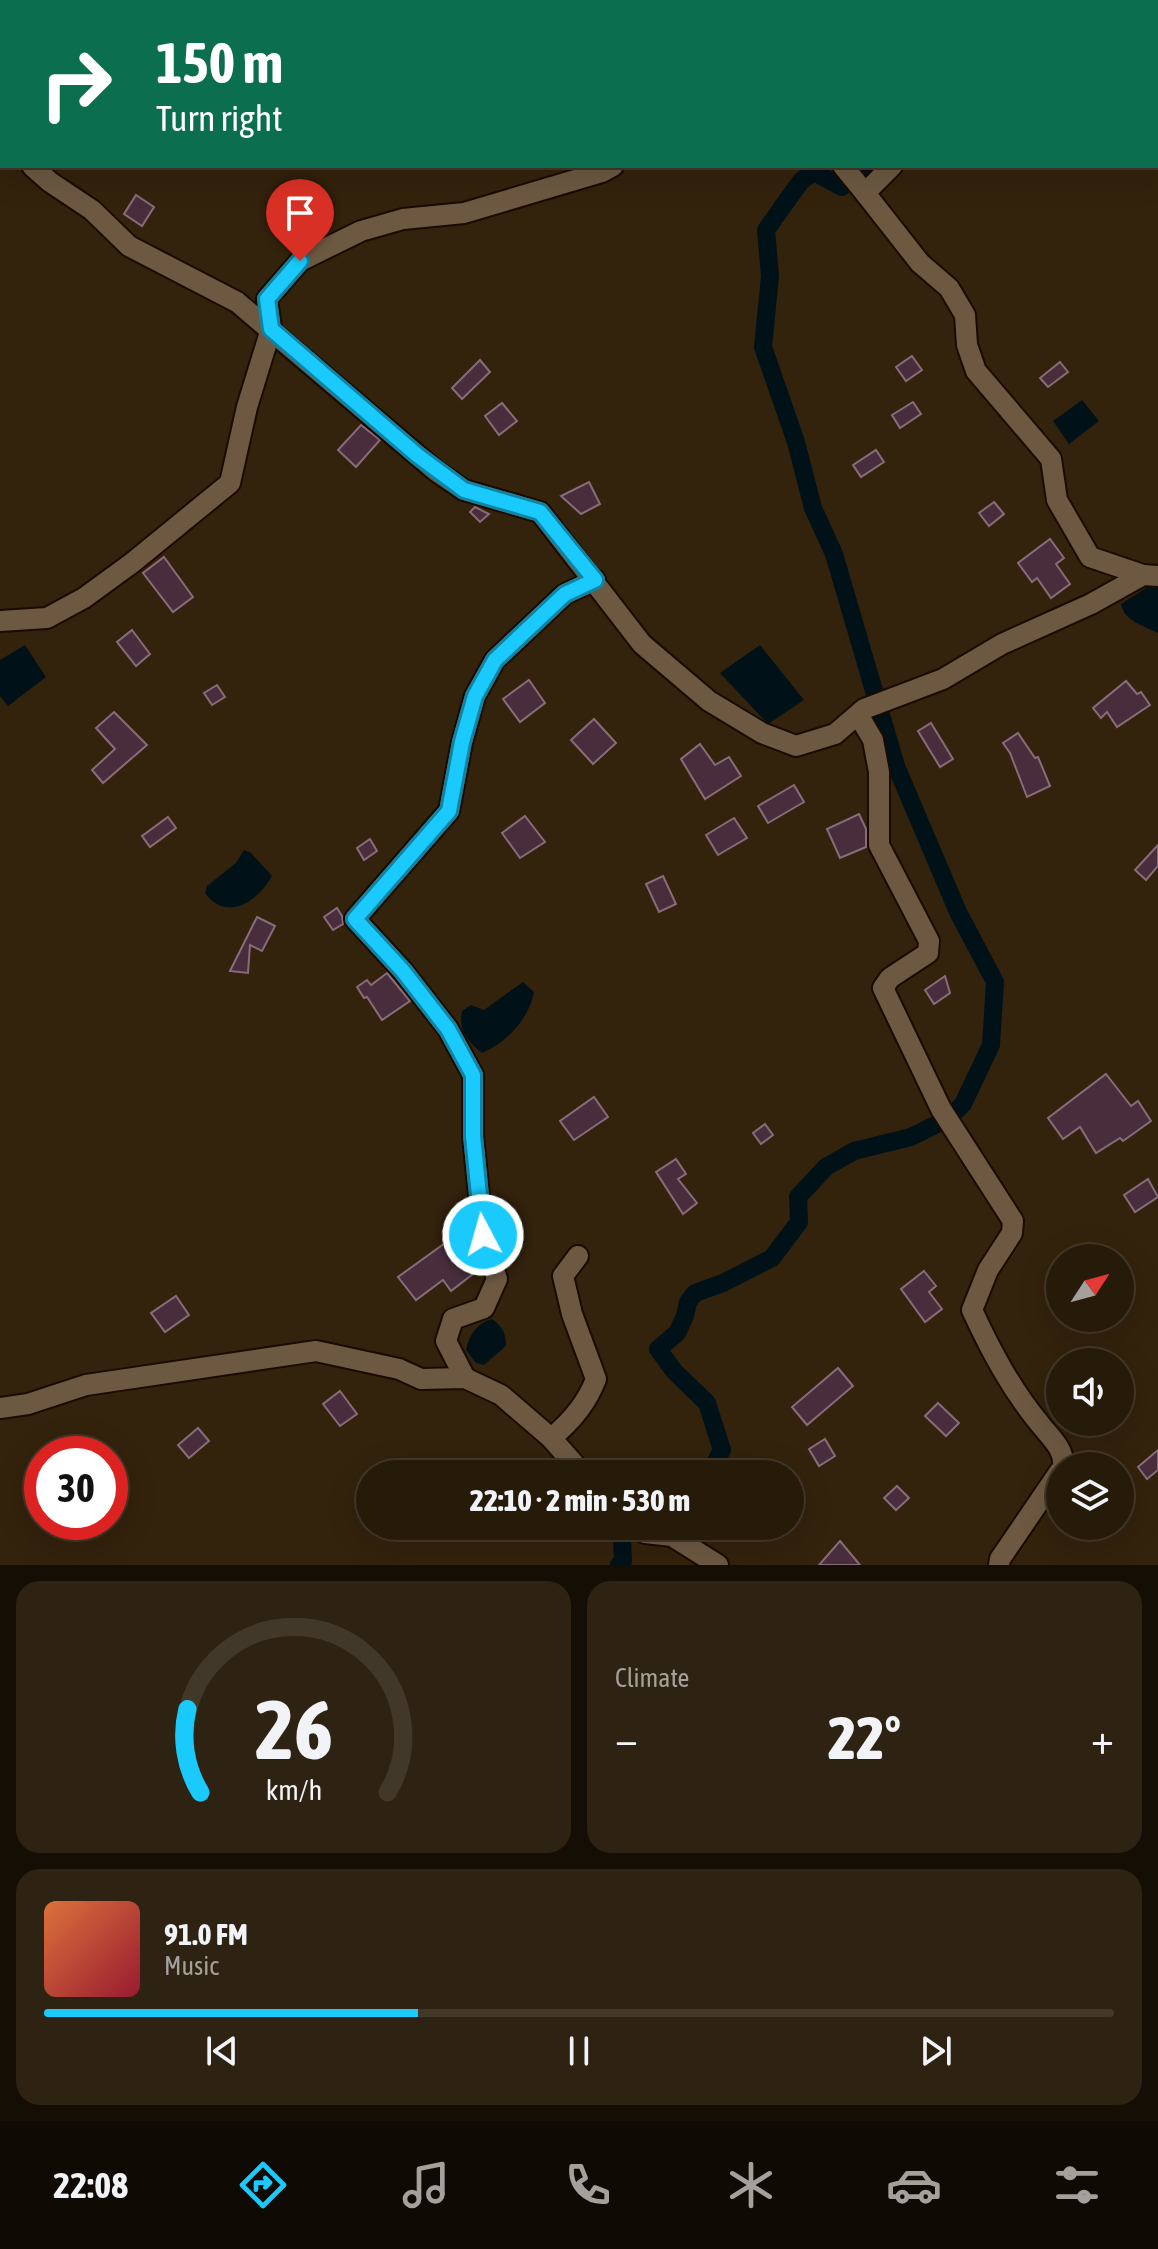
<!DOCTYPE html>
<meta charset="utf-8">
<style>
:root{--surface:#261a09;--page:#2e2312;--text:#f1f3f6;--muted:#a4a19c;--line:#42382a;--accent:#1acafc}
body{margin:0;font-family:"Asap Condensed",sans-serif;background:var(--page);color:var(--text);height:100vh;display:flex;flex-direction:column;font-size:30px;white-space:nowrap}
*{box-sizing:border-box;margin:0}
p{font-size:26px;color:var(--muted)}
.icon{flex:none;width:44px;height:44px;fill:none;stroke:currentColor;stroke-width:2;stroke-linecap:round;stroke-linejoin:round}
.map{position:relative;height:1565px;overflow:hidden}
.side{display:flex;flex-direction:column;gap:16px;padding:16px;background:#150e05;flex:1}
.side>*{flex:none}
.banner{position:absolute;left:0px;top:0px;width:1158px;height:168px;box-shadow:0 8px 32px #0002,0 0 0 2px var(--line);background:#0b6e4f;color:#fff;overflow:hidden}
.needle{width:52px;rotate:54deg}
.controls{position:absolute;left:1046px;top:1244px;display:grid;gap:16px}
.controls a{display:grid;place-items:center;width:88px;height:88px;border-radius:50%;background:var(--surface);box-shadow:0 8px 32px #0002,0 0 0 2px var(--line);font-size:40px}
.speed{position:absolute;left:24px;top:1436px;display:flex;gap:16px;font-size:40px;font-weight:700;text-align:center}
.speed>*{display:grid;place-content:center;width:104px;height:104px;border-radius:50%;background:var(--surface);box-shadow:0 8px 32px #0002,0 0 0 2px var(--line);line-height:1}
.speed .limit{border:12px solid #d22;background:#fff;color:#111}
.pin{position:absolute;display:grid;place-items:center;width:68px;height:68px;color:#fff;margin:-82px -34px;border-radius:50% 50% 50% 0;rotate:-45deg;box-shadow:0 0 8px #0007}
.pin .icon{rotate:45deg}
.me{position:absolute;width:88px;margin:-44px;rotate:354deg;stroke-linejoin:round;filter:drop-shadow(0 0 6px #0008)}
.turn{display:flex;align-items:center;gap:28px;height:168px;padding:0 24px;font-size:36px}
.turn .icon{width:104px;height:104px;stroke-width:2.5}
.turn b{display:block;font-size:56px;line-height:68px}
.big{font-size:60px;font-weight:800;line-height:1.1}
.side .card{flex:1;display:flex;flex-direction:column;justify-content:center;gap:12px;min-width:0;padding:0 28px;border-radius:24px;background:var(--page)}
.side .dial{align-items:center;gap:0}
.dial svg{height:208px;overflow:visible;fill:none;stroke:var(--line);stroke-width:7;stroke-linecap:round;text-anchor:middle}
.dial text{fill:var(--text);stroke:none}
.song{display:flex;align-items:center;gap:24px}
.cover{width:96px;height:96px;border-radius:12px;background:linear-gradient(135deg,hsl(20 70% 55%),hsl(350 70% 35%))}
.played{height:8px;border-radius:4px;background:linear-gradient(90deg,var(--accent) 35%,var(--line) 35%)}
.keys{display:flex;justify-content:space-around;direction:ltr}
.heat{display:flex;justify-content:space-between;align-items:center;font-size:44px;direction:ltr}
.side .tiles{flex:1;display:grid;gap:16px;grid-template-columns:1fr 1fr}
.card:last-child{grid-column:span 2}
.trip{position:absolute;left:356px;top:1460px;width:448px;height:80px;border-radius:40px;background:var(--surface);box-shadow:0 8px 32px #0002,0 0 0 2px var(--line);font-weight:800;line-height:80px;text-align:center}
.tab-bar{display:flex;height:128px;justify-content:space-around;align-items:center;background:#0f0a04;color:var(--muted)}
.tab-bar .icon{width:56px;height:56px}
.tab-bar .current{color:var(--accent)}
.tab-bar b{font-size:36px;color:var(--text)}
.map>svg:first-child{display:block}
.water{fill:#001218}
.lines{fill:none;stroke-linecap:round;stroke-linejoin:round}
.canal{stroke:#001218;stroke-width:18}
.building{fill:#482e3c;stroke:#896b7a;stroke-width:2}
.minor-casing{stroke:#1a0b00;stroke-width:24}
.minor{stroke:#6d5942;stroke-width:20}
.route-casing{stroke:#1183a4;stroke-width:20}
.route{stroke:#1acafc;stroke-width:14}
</style>
<div class="map">
<svg width="1158" height="1565" viewBox="0 0 1158 1565">
<rect width="100%" height="100%" fill="#33220c"/>
<!-- water -->
<g class="water">
<polygon points="1082,400 1099,421 1069,444 1053,421"/>
<path d="M1149,586L1158,588V633C1144,626 1124,621 1121,604Z"/>
<polygon points="25,645 46,677 8,706 0,696 0,660"/>
<polygon points="760,645 804,700 768,724 720,673"/>
<path d="M244,850L251,853L272,876C258,901 227,923 205,893L207,886L236,863Z"/>
<path d="M523,982L534,992C529,1019 507,1042 482,1053C467,1041 458,1030 462,1011L471,1005L484,1010Z"/>
<path d="M492,1319C502,1326 506,1333 506,1346L484,1365L476,1363L466,1350C469,1335 477,1323 492,1319Z"/>
</g>
<g class="lines">
<!-- canal -->
<g class="canal">
<polyline points="993,2 994,0"/>
<polyline points="865,174 872,166"/>
<polyline points="709,1474 722,1450 707,1403 674,1371 658,1349 677,1333 685,1316 688,1302 695,1293 723,1283 772,1258 799,1222 798,1197 826,1167 854,1151 911,1137 949,1118 963,1104 991,1045 995,982 958,912 896,766 834,554 813,508 796,442 763,347 770,276 766,230 801,181 814,172 842,187"/>
<polyline points="619,1565 623,1561 622,1539"/>
</g>
</g>
<!-- building -->
<g class="building">
<polygon points="136,195 154,207 142,226 124,214"/>
<polygon points="912,356 922,370 906,381 896,367"/>
<polygon points="480,360 490,372 462,399 452,388"/>
<polygon points="1060,362 1068,372 1048,387 1040,378"/>
<polygon points="913,402 921,414 900,428 892,415"/>
<polygon points="502,403 517,421 499,435 485,416"/>
<polygon points="361,425 380,440 356,467 338,450"/>
<polygon points="876,450 884,462 861,477 853,465"/>
<polygon points="589,482 600,504 581,514 561,496"/>
<polygon points="994,502 1004,514 989,526 979,513"/>
<polygon points="475,507 489,514 480,522 470,512"/>
<polygon points="1050,539 1064,558 1056,564 1070,584 1051,598 1037,578 1032,582 1018,563"/>
<polygon points="164,557 193,597 173,612 143,573"/>
<polygon points="132,630 150,654 136,666 117,642"/>
<polygon points="529,680 545,703 520,722 503,699"/>
<polygon points="1126,681 1137,694 1141,692 1150,705 1117,727 1107,712 1101,718 1093,708"/>
<polygon points="217,685 225,697 212,705 204,693"/>
<polygon points="114,712 147,745 103,783 92,770 115,749 96,728"/>
<polygon points="594,719 616,743 593,764 571,740"/>
<polygon points="931,723 953,759 940,767 918,731"/>
<polygon points="1018,733 1035,758 1038,757 1050,786 1027,797 1010,753 1003,743"/>
<polygon points="700,744 715,765 729,757 741,776 705,799 681,759"/>
<polygon points="794,785 804,802 768,823 758,806"/>
<polygon points="859,814 866,829 866,847 840,858 827,829"/>
<polygon points="525,816 545,842 520,858 502,833"/>
<polygon points="168,817 176,828 150,847 142,836"/>
<polygon points="734,818 747,838 718,855 706,835"/>
<polygon points="370,839 377,851 364,860 357,848"/>
<polygon points="1158,845 1158,866 1146,880 1135,870"/>
<polygon points="663,876 676,904 659,912 646,884"/>
<polygon points="337,908 342,916 343,924 333,930 324,917"/>
<polygon points="257,917 275,926 262,951 250,945 248,973 230,971"/>
<polygon points="387,973 410,1001 382,1020 367,997 364,998 357,987 367,980 371,985"/>
<polygon points="945,976 950,993 934,1004 925,990"/>
<polygon points="1106,1074 1131,1106 1138,1101 1151,1121 1123,1141 1120,1138 1096,1153 1080,1127 1063,1139 1048,1118"/>
<polygon points="594,1097 608,1117 574,1140 560,1121"/>
<polygon points="765,1124 773,1135 761,1144 753,1133"/>
<polygon points="676,1159 686,1174 678,1179 697,1203 683,1214 656,1172"/>
<polygon points="1148,1179 1158,1197 1135,1212 1124,1195"/>
<polygon points="458,1229 466,1240 460,1244 478,1270 451,1291 443,1280 416,1300 398,1277 445,1243 443,1240"/>
<polygon points="924,1271 936,1286 929,1292 942,1309 925,1322 901,1289"/>
<polygon points="176,1296 189,1315 165,1332 151,1313"/>
<polygon points="838,1368 853,1386 807,1425 792,1407"/>
<polygon points="340,1391 357,1414 340,1426 323,1404"/>
<polygon points="938,1403 959,1423 946,1436 925,1416"/>
<polygon points="198,1428 209,1441 189,1458 178,1445"/>
<polygon points="825,1439 835,1456 819,1466 809,1449"/>
<polygon points="1158,1450 1158,1470 1147,1479 1138,1467"/>
<polygon points="897,1486 909,1498 896,1510 884,1498"/>
<polygon points="840,1541 860,1565 819,1565"/>
</g>
<g class="lines">
<defs>
<g id="minor">
<polyline points="711,0 713,2"/>
<polyline points="1016,2 1016,0"/>
<polyline points="0,136 2,138"/>
<polyline points="32,166 50,182 92,210 129,246 237,302 436,471 464,490 540,512 642,644 709,701 762,733 796,746 835,734 864,709 943,679 1002,644 1091,604 1143,575 1158,576"/>
<polyline points="843,166 865,193"/>
<polyline points="892,166 865,193 920,263 949,288 965,315 967,345 976,371 1051,459 1057,500 1090,557 1143,575"/>
<polyline points="0,621 47,618 84,598 132,563 230,483 247,407 271,329 267,299 300,261 361,231 403,219 464,213 602,172 613,166"/>
<path d="M859,716L873,740L879,772V845L929,941L928,953L890,978L883,988L941,1109L1013,1221L1012,1233L988,1270L972,1310C991,1351 1011,1389 1040,1424C1050,1437 1065,1449 1063,1466"/>
<polyline points="465,1378 446,1341 453,1319 484,1308 497,1279 483,1235 473,1136 473,1075 448,1029 403,971 355,919 449,811 462,742 475,696 495,660 565,594 595,580"/>
<polyline points="0,1408 28,1404 86,1385 316,1351 399,1369 421,1379 465,1378 501,1395 551,1438 583,1474"/>
<path d="M551,1438C571,1422 587,1403 596,1379L572,1314L563,1276L578,1256"/>
<polyline points="637,1526 645,1533 672,1536 718,1565"/>
<polyline points="999,1565 1000,1559 1060,1471"/>
</g>
</defs>
<!-- minor casing -->
<use href="#minor" class="minor-casing"/>
<!-- minor -->
<use href="#minor" class="minor"/>
</g>
<g class="lines">
<defs>
<polyline id="route" points="300,261 267,299 271,329 417,455 464,490 540,512 595,580 565,594 495,660 475,696 462,742 449,811 355,919 403,971 448,1029 473,1075 473,1136 483,1235"/>
</defs>
<!-- route casing -->
<use href="#route" class="route-casing"/>
<!-- route -->
<use href="#route" class="route"/>
</g>
</svg>
<div class="controls">
<a><svg class="needle" viewBox="-14 -14 28 28"><path d="M0-13l5 13h-10z" fill="#e53935"/><path d="M0 13l5-13h-10z" fill="#a4a19c"/></svg></a>
<a><svg class="icon" aria-label="sound" viewBox="0 0 24 24"><path d="M4 9h4l5-4v14l-5-4H4zM17 9q2 3 0 6"/></svg></a>
<a><svg class="icon" aria-label="layers" viewBox="0 0 24 24"><path d="M12 4l9 5-9 5-9-5zM3 14l9 5 9-5"/></svg></a>
</div>
<div class="speed"><div class="limit">30</div></div>
<div class="pin" style="left:300px;top:261px;background:#d93025"><svg class="icon" aria-label="arrive" viewBox="0 0 24 24"><path d="M6 21V4h12l-3 4 3 4H6"/></svg></div>
<svg class="me" style="left:483px;top:1235px" viewBox="-20 -20 40 40"><circle r="17" fill="#1acafc" stroke="#fff" stroke-width="3"/><path d="M0-11L8 9 0 5-8 9z" fill="#fff"/></svg>
<div class="trip">22:10 · 2 min · 530 m</div>
<div class="banner">
<div class="turn"><svg class="icon" aria-label="right" viewBox="0 0 24 24"><path d="M7 20v-9h11M14 6l5 5-5 5"/></svg><div><b>150 m</b>Turn right</div></div>
</div>
</div>
<section class="side">
<div class="tiles">
<div class="card dial"><svg viewBox="0 0 100 80">
<path d="M14 69A42 42 0 1 1 86 69"/>
<path d="M14 69A42 42 0 0 1 9 37" stroke="#1acafc"/>
<text x="50" y="56" font-size="32" font-weight="700">26</text>
<text x="50" y="72" font-size="11">km/h</text>
</svg></div>
<div class="card"><p>Climate</p>
<div class="heat"><a>−</a><b class="big">22°</b><a>+</a></div>
</div>
<div class="card">
<div class="song"><i class="cover"></i><div><b>91.0 FM</b><p>Music</p></div></div>
<div class="played"></div>
<div class="keys"><svg class="icon" aria-label="previous" viewBox="0 0 24 24"><path d="M18 5L8 12l10 7zM5 5v14"/></svg><svg class="icon" aria-label="pause" viewBox="0 0 24 24"><path d="M8 5v14M16 5v14"/></svg><svg class="icon" aria-label="next" viewBox="0 0 24 24"><path d="M6 5l10 7-10 7zM19 5v14"/></svg></div>
</div>
</div>
</section>
<nav class="tab-bar">
<b>22:08</b>
<svg class="icon current" aria-label="directions" viewBox="0 0 24 24"><path d="M12 3l9 9-9 9-9-9zM9 14v-3h6M13 9l2 2-2 2"/></svg>
<svg class="icon" aria-label="music" viewBox="0 0 24 24"><path d="M9 18V5l10-2v13"/><circle cx="6" cy="18" r="3"/><circle cx="16" cy="16" r="3"/></svg>
<svg class="icon" aria-label="phone" viewBox="0 0 24 24"><path d="M5 4h4l2 5-3 2q2 4 5 5l2-3 5 2v4C11 20 4 13 5 4z"/></svg>
<svg class="icon" aria-label="climate" viewBox="0 0 24 24"><path d="M12 3v18M4 7l16 10M4 17L20 7"/></svg>
<svg class="icon" aria-label="car" viewBox="0 0 24 24"><path d="M5 17H2v-5l4-1 3-4h7l3 4 3 1v5h-3M9 17h6M6 11h13"/><circle cx="7" cy="17" r="2"/><circle cx="17" cy="17" r="2"/></svg>
<svg class="icon" aria-label="filters" viewBox="0 0 24 24"><path d="M4 7h16M4 17h16"/><circle cx="9" cy="7" r="2"/><circle cx="15" cy="17" r="2"/></svg>
</nav>
